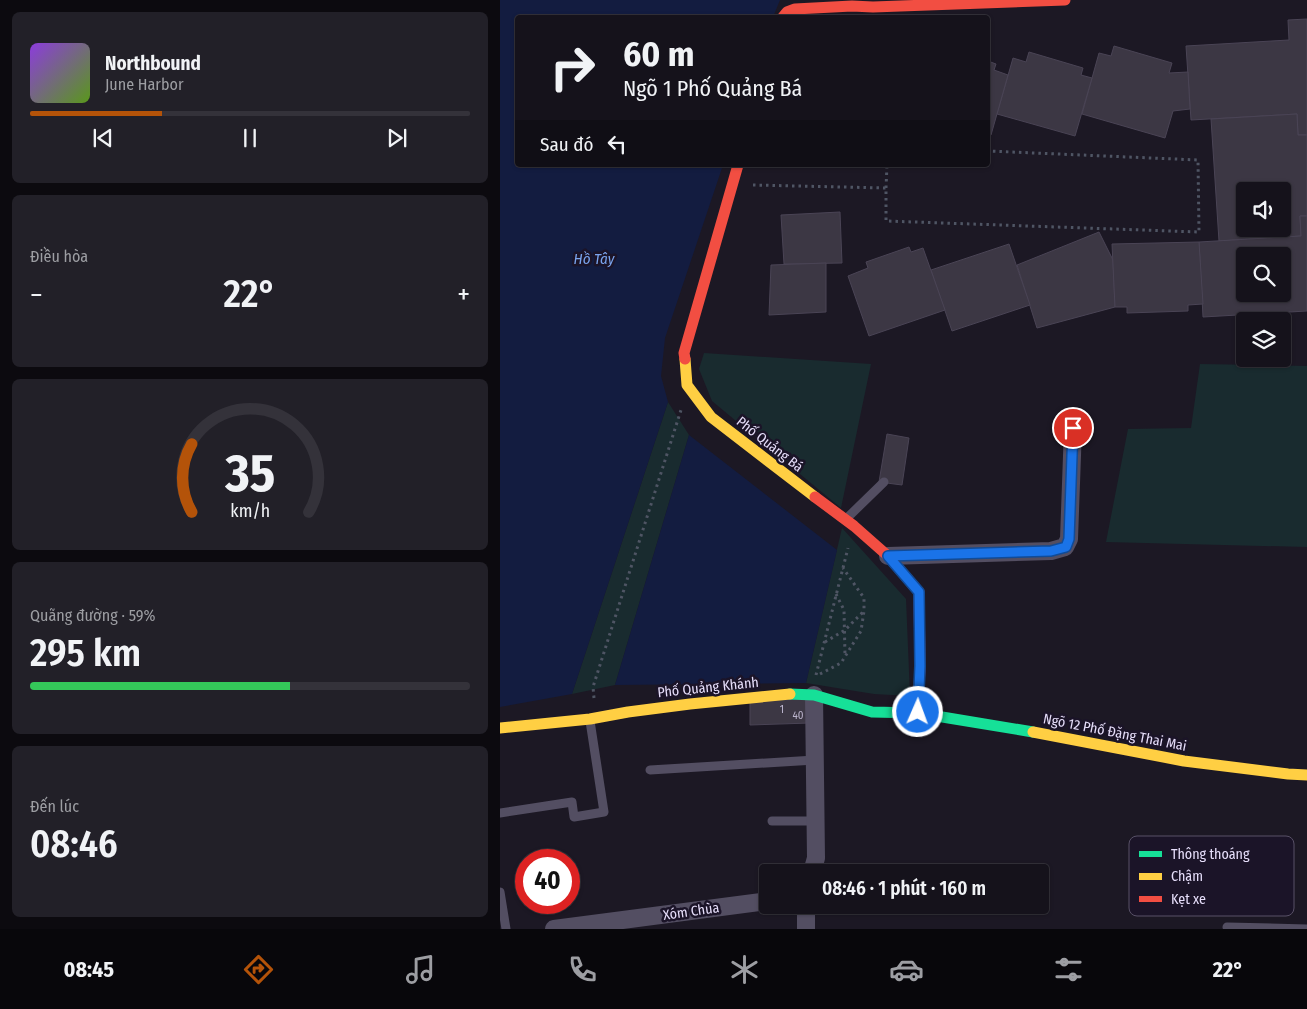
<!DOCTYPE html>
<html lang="vi">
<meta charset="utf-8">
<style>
:root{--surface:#15121b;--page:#222028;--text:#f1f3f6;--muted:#9d9ea3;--line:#34323a;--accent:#b45309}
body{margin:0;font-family:"Fira Sans Condensed",sans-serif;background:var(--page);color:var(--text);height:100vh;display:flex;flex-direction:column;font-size:19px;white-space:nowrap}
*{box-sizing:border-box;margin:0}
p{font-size:16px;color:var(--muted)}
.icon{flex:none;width:28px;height:28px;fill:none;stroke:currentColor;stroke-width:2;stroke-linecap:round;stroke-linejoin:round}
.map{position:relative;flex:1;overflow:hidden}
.drawer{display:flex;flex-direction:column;gap:12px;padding:12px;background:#0c0a0f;width:500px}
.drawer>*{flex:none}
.guide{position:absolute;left:15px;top:15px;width:475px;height:152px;border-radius:5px;box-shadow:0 1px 4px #0004,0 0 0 1px var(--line);background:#15121b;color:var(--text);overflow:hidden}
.buttons{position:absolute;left:736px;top:182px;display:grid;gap:10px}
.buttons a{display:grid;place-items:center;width:55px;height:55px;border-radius:5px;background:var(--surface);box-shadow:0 1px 4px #0004,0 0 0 1px var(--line);font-size:25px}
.speed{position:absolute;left:15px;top:849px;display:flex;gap:10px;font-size:25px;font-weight:700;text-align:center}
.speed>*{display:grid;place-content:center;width:65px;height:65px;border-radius:50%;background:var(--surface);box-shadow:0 1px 4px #0004,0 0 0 1px var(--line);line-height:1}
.speed .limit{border:8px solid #d22;background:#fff;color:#111}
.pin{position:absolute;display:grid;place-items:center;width:42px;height:42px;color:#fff;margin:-21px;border:2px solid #fff;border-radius:50%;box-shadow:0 1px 5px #0007}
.me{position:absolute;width:55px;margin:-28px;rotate:2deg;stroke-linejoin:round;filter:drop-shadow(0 0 4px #0008)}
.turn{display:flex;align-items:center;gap:18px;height:105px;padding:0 25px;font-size:22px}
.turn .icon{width:65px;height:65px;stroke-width:2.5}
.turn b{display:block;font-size:35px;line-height:42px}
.then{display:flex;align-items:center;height:48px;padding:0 25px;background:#0003;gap:10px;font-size:19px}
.big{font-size:38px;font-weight:600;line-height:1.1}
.drawer .widget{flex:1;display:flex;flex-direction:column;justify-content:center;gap:8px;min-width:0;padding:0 18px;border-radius:8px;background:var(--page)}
.drawer .dial{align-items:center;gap:0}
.dial svg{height:130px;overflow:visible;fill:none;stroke:var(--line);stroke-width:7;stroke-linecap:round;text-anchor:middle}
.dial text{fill:var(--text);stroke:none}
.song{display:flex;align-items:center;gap:15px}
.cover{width:60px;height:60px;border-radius:8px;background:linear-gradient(135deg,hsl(270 70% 55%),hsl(90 70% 35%))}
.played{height:5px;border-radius:2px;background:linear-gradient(90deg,var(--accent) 30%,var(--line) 30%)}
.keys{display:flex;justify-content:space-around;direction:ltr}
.heat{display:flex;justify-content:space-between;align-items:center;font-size:28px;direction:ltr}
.charge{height:8px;border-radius:4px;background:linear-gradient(90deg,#34c759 59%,var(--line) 0)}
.trip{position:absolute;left:259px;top:864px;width:290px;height:50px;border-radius:5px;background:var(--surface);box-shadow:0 1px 4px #0004,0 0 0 1px var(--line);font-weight:600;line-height:50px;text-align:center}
.tabs{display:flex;height:80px;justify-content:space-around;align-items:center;background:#08070b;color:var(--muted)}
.tabs .icon{width:35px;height:35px}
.tabs .active{color:var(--accent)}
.tabs b{font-size:22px;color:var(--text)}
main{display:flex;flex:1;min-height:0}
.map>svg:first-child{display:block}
.green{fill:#192b2f}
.water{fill:#131c40}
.building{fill:#3c3744;stroke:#4a4455;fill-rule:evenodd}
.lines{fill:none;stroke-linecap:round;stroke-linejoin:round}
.path{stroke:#4f5564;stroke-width:3;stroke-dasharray:2.5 4;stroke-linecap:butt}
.lane{stroke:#534e62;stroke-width:9}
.street{stroke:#534e62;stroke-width:18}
.fast{stroke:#16e098;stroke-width:11}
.slow{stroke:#ffcf43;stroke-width:11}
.jam{stroke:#f24e42;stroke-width:11}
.route-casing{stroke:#114b97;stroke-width:12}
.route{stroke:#1a73e8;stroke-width:9}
.labels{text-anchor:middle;stroke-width:5;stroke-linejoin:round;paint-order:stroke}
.number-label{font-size:11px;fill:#bcb5cd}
.street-label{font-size:14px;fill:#e7dffb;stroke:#1b1428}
.water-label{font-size:15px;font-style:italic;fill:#7aa4ee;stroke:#1b1428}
.key{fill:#1b1428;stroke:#585167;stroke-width:1}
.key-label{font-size:14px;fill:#e7dffb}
</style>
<main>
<section class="drawer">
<div class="widget">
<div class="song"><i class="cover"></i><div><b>Northbound</b><p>June Harbor</p></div></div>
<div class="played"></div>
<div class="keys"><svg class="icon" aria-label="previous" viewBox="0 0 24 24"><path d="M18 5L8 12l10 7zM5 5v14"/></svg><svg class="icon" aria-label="pause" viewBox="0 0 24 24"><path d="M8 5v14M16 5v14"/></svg><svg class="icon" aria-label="next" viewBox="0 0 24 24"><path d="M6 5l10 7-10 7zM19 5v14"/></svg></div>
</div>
<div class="widget"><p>Điều hòa</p>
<div class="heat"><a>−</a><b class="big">22°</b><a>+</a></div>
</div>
<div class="widget dial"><svg viewBox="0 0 100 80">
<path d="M14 69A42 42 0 1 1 86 69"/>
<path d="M14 69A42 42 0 0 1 14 27" stroke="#b45309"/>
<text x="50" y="56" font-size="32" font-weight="700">35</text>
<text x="50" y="72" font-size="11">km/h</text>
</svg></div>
<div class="widget"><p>Quãng đường · 59%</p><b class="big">295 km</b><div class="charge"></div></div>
<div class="widget"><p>Đến lúc</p><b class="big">08:46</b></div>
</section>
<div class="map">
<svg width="807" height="929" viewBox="0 0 807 929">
<rect width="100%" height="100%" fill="#1c1824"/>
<!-- green -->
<g class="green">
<polygon points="204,353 371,364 341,508 212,401 199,369"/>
<polygon points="700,364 807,366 807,547 606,542 628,429 691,428"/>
<polygon points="168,402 189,435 115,685 72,694"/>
<polygon points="342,528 406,599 410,696 374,694 306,683"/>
</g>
<!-- water -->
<g class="water">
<polygon points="0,0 280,0 273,17 18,18 18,165 223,165 165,338 161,376 168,402 72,694 0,707"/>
<polygon points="189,435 337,550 306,683 115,685"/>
</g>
<!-- building -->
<g class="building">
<polygon points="807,19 807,135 798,135 797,114 691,120 686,46 789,40 788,20"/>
<polygon points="614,46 672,63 669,73 688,72 690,109 673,111 665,138 582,114 599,53 611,56"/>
<polygon points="529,52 583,68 581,75 592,78 575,136 497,114 513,58 526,62"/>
<polygon points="488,61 496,64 494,70 508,75 491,135 488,134"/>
<path d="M797,114L798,135H807V216H800L801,236L719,241L711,119ZM745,191H782V229H745Z"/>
<polygon points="340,212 342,263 284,264 281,215"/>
<path d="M800,216H807V311L703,317L699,242L801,236ZM745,256H782V294H745Z"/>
<polygon points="599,232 613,260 615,307 537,328 517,265"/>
<polygon points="699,242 703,304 688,305 688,311 627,313 627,307 615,307 612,244"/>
<polygon points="509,244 530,305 452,331 431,270"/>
<polygon points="409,247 411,252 423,248 445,310 369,336 348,276 368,268 366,262"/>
<polygon points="326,263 326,312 269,315 271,265"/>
<polygon points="387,434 409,438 402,485 379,482"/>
<polygon points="308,699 310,723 250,725 250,701"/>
</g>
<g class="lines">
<!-- path -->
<g class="path">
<polyline points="253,185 386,188 386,221 699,232 698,160 488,151"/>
<polyline points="386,188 387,165"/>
<polyline points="336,594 344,610 345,656"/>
<polyline points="325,642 345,630 363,612"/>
<polyline points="320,674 341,663 361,631 364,611 364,598 343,568"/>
<polyline points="316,675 348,548"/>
<polyline points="94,698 93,687 181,410"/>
</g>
<!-- lane -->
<g class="lane">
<polyline points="346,519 384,482"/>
<polyline points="150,770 315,760"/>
<polyline points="0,813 72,802 74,817 104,812 90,721"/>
<polyline points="272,821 315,821"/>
<polyline points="0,892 6,929"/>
<polyline points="727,927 807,929"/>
</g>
<!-- street -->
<g class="street">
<polyline points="388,556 551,551 565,547 569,539 573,428"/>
<polyline points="312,872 316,858 314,695"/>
<polyline points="54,929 268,901"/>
<polyline points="306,929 306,905"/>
</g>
<!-- fast -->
<polyline class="fast" points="290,694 314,695 372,712 418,713 533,732"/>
<!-- slow -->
<g class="slow">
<polyline points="185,359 187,385 211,417 315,497"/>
<polyline points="0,728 90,719 128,712 190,704 290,694"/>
<polyline points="533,732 684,761 788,774 807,775"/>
</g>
<!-- jam -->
<g class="jam">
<polyline points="282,18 287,12 295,9 352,6 373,7 565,0"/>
<polyline points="185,359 184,353 238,165"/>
<polyline points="315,497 354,526 388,556 419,592 420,666 418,713"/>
</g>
</g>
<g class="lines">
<defs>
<polyline id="route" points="418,712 420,666 419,592 388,556 551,551 566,547 569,539 573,428"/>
</defs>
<!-- route casing -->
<use href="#route" class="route-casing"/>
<!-- route -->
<use href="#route" class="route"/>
</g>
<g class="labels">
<!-- number labels -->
<g class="number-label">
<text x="282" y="713">1</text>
<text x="298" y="719">40</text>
</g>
<!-- street labels -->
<g class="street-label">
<text transform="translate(270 444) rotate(38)" y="5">Phố Quảng Bá</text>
<text transform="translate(208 687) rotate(-6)" y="5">Phố Quảng Khánh</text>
<text transform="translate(615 732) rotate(11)" y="5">Ngõ 12 Phố Đặng Thai Mai</text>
<text transform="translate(191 911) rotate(-8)" y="5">Xóm Chùa</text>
</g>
<!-- water labels -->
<g class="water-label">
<text x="94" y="264">Hồ Tây</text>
</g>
</g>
<!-- legend -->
<rect x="629" y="836" width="165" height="80" rx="8" class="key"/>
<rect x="639" y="851" width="23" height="6" fill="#16e098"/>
<rect x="639" y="873" width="23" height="7" fill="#ffcf43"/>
<rect x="639" y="896" width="23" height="6" fill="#f24e42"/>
<g class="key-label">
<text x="671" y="859">Thông thoáng</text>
<text x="671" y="881">Chậm</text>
<text x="671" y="904">Kẹt xe</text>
</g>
</svg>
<div class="buttons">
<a><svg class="icon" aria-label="sound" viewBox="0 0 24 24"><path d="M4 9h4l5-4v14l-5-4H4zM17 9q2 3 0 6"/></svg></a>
<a><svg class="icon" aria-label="search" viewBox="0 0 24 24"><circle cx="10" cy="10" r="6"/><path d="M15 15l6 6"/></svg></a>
<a><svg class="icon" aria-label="layers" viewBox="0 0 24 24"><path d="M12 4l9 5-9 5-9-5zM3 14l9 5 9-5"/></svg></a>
</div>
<div class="speed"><div class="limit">40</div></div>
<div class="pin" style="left:573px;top:428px;background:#d93025"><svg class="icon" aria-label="arrive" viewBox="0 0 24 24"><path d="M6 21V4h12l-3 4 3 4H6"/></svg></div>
<svg class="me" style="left:418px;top:712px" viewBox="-20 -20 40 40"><circle r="17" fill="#1a73e8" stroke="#fff" stroke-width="3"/><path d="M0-11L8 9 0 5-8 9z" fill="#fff"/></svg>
<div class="trip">08:46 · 1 phút · 160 m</div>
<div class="guide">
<div class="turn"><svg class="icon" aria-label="right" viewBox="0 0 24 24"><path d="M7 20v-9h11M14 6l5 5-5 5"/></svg><div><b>60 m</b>Ngõ 1 Phố Quảng Bá</div></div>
<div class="then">Sau đó<svg class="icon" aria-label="left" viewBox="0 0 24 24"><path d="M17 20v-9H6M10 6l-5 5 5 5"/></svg></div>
</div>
</div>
</main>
<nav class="tabs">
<b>08:45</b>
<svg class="icon active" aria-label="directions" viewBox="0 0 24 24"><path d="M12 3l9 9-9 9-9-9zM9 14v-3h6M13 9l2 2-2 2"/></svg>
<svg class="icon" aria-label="music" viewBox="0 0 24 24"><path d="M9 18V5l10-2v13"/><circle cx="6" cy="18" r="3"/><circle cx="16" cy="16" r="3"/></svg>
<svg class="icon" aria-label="phone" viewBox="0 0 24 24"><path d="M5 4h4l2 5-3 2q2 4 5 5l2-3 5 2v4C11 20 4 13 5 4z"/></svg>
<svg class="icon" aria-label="climate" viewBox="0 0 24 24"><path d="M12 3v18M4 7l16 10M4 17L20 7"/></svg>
<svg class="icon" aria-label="car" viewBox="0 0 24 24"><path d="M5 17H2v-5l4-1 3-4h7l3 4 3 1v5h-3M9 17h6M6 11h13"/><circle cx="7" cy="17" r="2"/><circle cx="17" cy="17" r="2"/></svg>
<svg class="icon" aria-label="filters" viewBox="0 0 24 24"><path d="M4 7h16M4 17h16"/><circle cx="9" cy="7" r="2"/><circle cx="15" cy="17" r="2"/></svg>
<b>22°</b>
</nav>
